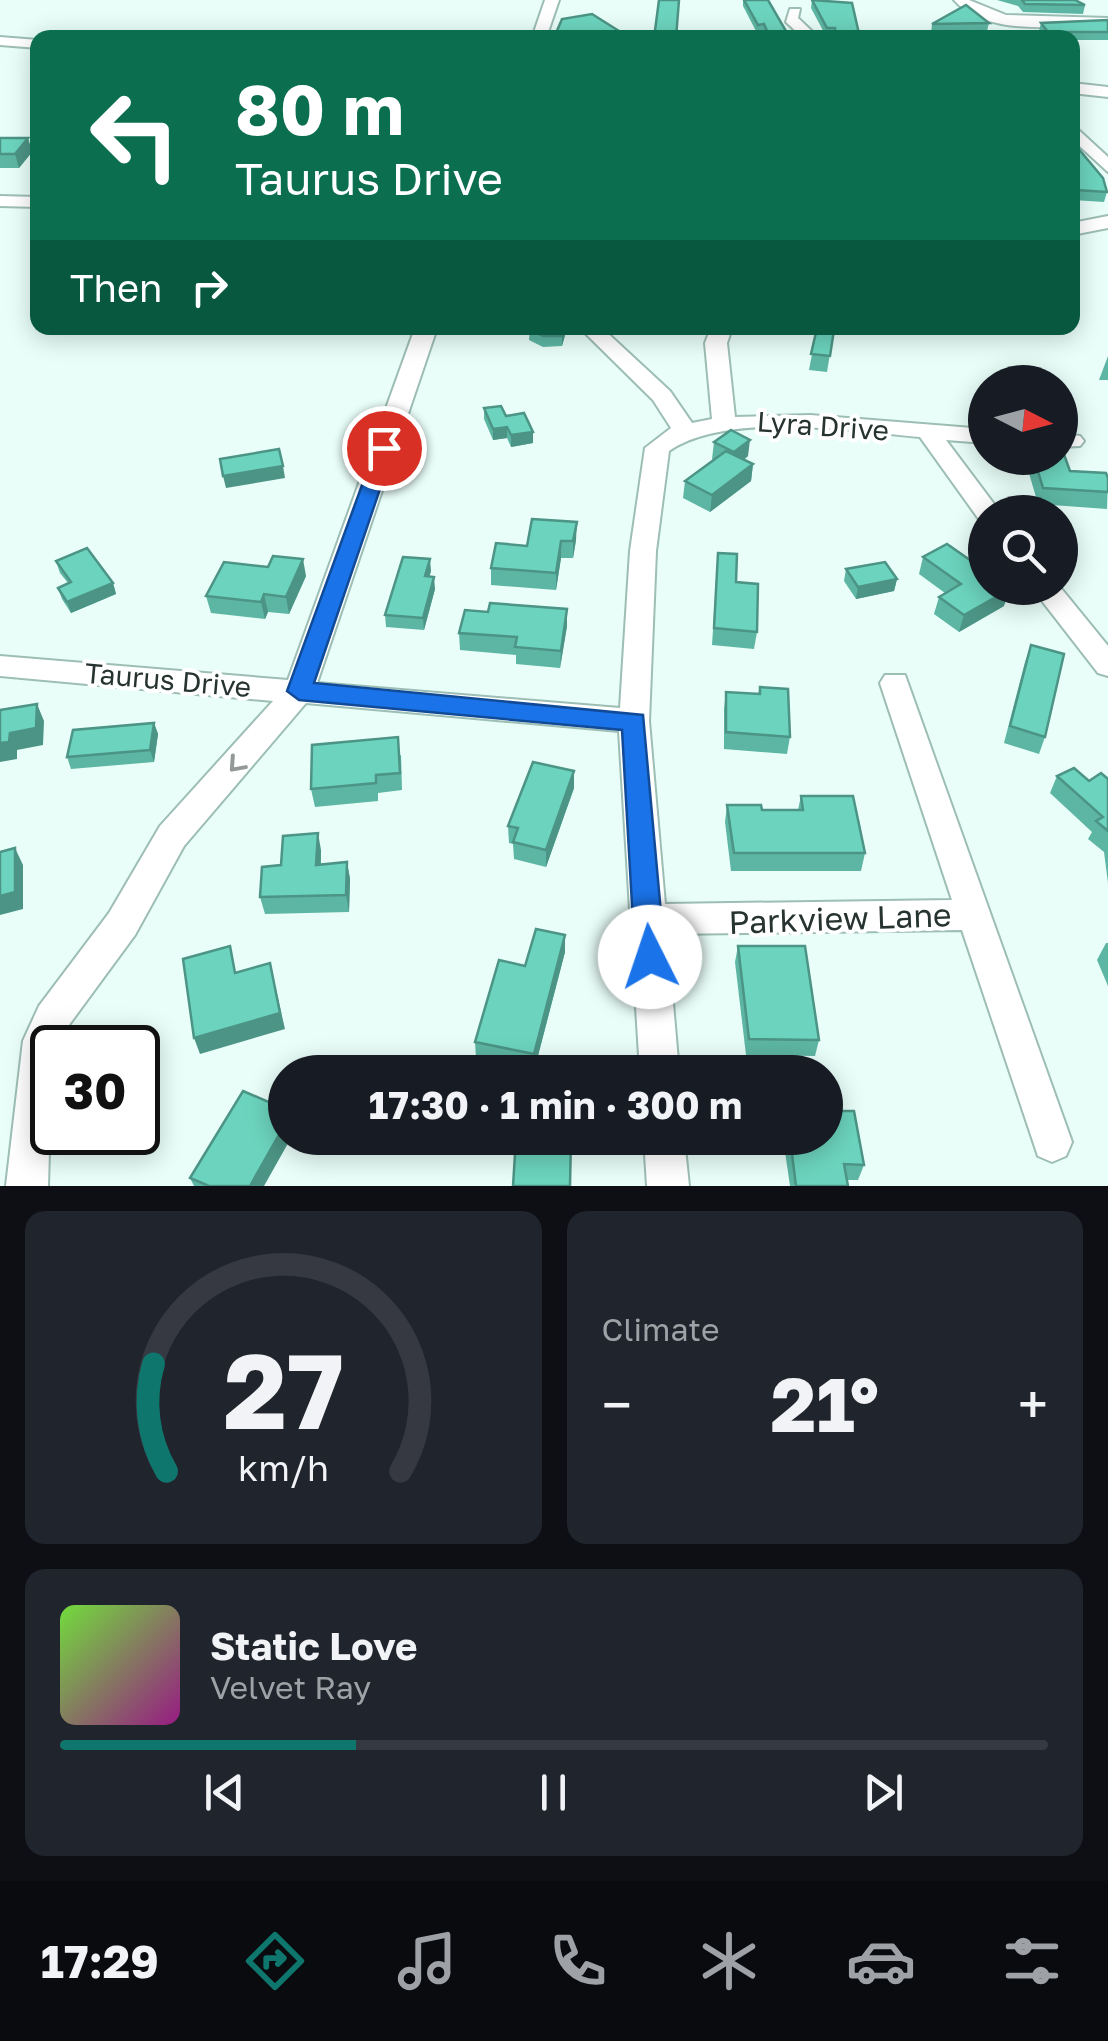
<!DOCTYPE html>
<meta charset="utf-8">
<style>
:root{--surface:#171b24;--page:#20242c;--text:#f1f3f6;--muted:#9ea1a6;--line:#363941;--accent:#0f766e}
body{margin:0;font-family:"Golos Text",sans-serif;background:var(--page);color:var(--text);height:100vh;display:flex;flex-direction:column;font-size:38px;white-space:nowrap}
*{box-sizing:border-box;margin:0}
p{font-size:32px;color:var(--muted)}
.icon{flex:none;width:55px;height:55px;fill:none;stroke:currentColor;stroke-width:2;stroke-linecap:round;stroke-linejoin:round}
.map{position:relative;height:1186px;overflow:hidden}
.side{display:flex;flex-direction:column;gap:25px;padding:25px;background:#0d0f14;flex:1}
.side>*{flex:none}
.hud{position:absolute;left:30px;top:30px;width:1050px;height:305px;border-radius:20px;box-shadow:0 5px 25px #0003;background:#0b6e4f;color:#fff;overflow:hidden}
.needle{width:65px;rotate:96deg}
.controls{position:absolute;left:968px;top:365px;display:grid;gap:20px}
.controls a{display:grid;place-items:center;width:110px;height:110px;border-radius:50%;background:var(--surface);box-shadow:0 5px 25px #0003;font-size:50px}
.speed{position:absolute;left:30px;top:1025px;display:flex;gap:20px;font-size:50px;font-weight:700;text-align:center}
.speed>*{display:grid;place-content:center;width:130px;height:130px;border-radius:50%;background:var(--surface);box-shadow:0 5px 25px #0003;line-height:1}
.speed .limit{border:5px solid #111;border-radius:15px;background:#fff;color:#111}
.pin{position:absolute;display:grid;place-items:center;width:85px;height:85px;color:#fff;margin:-42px;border:5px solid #fff;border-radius:50%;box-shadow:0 2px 10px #0007}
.me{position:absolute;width:110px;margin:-55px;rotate:356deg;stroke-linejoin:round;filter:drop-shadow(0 0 8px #0008)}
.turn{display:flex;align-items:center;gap:35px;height:210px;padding:0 40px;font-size:45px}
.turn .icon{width:130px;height:130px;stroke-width:2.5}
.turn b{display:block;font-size:70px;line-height:85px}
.then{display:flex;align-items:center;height:95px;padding:0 40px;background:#0003;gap:20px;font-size:38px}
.big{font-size:75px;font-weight:700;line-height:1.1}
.side .widget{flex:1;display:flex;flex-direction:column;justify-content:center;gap:15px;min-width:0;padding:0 35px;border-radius:20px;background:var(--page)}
.side .dial{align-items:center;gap:0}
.dial svg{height:260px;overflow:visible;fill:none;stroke:var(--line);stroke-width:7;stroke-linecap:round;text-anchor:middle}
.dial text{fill:var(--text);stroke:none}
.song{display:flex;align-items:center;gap:30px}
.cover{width:120px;height:120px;border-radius:15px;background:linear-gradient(135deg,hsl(100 70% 55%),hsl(310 70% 35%))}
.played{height:10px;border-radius:5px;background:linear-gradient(90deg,var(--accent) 30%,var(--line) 30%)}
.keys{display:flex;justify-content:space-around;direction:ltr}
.heat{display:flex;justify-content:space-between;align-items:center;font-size:55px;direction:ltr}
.side .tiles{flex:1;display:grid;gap:25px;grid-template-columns:1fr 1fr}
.widget:last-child{grid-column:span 2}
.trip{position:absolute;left:268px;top:1055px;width:575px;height:100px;border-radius:50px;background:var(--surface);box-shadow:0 5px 25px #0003;font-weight:700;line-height:100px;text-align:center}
.tabs{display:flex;height:160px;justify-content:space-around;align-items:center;background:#090b0e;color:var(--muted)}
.tabs .icon{width:70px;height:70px}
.tabs .active{color:var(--accent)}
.tabs b{font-size:45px;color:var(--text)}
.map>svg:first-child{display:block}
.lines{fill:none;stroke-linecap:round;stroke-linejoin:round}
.minor-casing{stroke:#9dbeb5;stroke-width:4}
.minor{fill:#fff;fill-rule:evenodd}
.wall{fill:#5db6a3}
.shaded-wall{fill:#4c9485}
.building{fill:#6cd4be;stroke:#4c9485;stroke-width:2.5}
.oneway{stroke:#929998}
.route{fill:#1a73e8;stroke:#114b97;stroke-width:2.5}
.labels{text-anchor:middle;stroke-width:8;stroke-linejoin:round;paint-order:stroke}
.street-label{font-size:28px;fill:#263330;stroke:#fff}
.near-street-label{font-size:32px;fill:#263330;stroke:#fff}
</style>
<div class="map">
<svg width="1108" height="1186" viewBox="0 0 1108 1186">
<rect width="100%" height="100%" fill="#e9fef9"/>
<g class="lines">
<defs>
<g id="minor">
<polygon points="545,0 559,0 546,38 532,38"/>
<path d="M954,0H969L1006,15L1108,18V26C1062,25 987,38 954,0Z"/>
<polygon points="790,9 800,9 798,18 819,38 803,38 786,22"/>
<polygon points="0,37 38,40 38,48 0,45"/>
<polygon points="1072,83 1108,87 1108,97 1072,93"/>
<polygon points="1072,124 1108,157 1108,172 1072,139"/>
<polygon points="0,196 38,197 38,207 0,206"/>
<polygon points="1108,216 1108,228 1072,235 1072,223"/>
<path d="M415,328H437L317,683L620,708L630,551L645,448L671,428L653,400L580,328H602L670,391L692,423L712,419L705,343L711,328H732L727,343L735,417L810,415L985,429V443L946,440L1000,512H985V519L978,518L920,437C852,431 727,411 669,451L656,551L649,721L665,904L952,900L880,683L885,675H905L1072,1142L1066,1156L1052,1162L1038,1156L962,930L667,934L679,1072H640L619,731L306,703L184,846L135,935L66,1029L61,1048H52L48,1186H6L23,1041L39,1006L109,913L160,826L273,701L0,676V656L288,680Z"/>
<polygon points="1060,433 1080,436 1084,441 1080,446 1060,447"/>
<polygon points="1060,587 1108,646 1108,676 1098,673 1032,588"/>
<polygon points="644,1138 684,1138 689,1186 647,1186"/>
</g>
</defs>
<!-- minor casing -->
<use href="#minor" class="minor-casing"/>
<!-- minor -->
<use href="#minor" class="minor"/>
</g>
<!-- wall -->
<g class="wall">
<polygon points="743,0 768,0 790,38 765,38 764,33 757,33 743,6"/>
<polygon points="812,0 860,38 826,36 811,8"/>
<polygon points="997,0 1075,0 1085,5 1083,14 1023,12 1018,6"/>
<polygon points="1108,20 1108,40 1072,40 1072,38 1044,38 1039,31 1041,23"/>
<polygon points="989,23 987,31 931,33 932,24"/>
<polygon points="0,138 28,138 32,152 19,168 0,168"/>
<polygon points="1072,141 1107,192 1104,202 1073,200"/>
<polygon points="530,328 567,328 562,346 543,347 529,340"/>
<polygon points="817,328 834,330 827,372 809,370"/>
<polygon points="1108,356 1108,380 1099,380"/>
<polygon points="484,408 506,416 533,443 511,447 507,438 493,440 484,419"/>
<polygon points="714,442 748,456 744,460 753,464 751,481 710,512 683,498 685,481 714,460 712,459"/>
<polygon points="1027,458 1060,458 1070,471 1108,478 1107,509 1038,504 1026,463"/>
<polygon points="576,540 573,558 561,558 556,590 491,585 491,568 527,546"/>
<polygon points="718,553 736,582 757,632 754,649 712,645"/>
<polygon points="923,557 1004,606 959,632 934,614 939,597 945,593 919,574"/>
<polygon points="56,561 113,583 116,594 71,613 62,599 58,588 68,583 60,573"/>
<polygon points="846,569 897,579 894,591 856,599 844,581"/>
<polygon points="431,571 429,577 435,589 424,630 386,627 385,615"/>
<polygon points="306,576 289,614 268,612 265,619 211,613 206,596"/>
<polygon points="567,626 560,668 516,664 516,655 460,650 459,633"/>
<polygon points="1031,645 1045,737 1039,754 1004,743 1025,662"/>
<polygon points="760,687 790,737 787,754 724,749 724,709 726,692 758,694"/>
<polygon points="154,723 158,734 154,762 71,769 67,757"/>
<polygon points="401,755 402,790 378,793 378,801 315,807 311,789"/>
<polygon points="1057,776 1089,781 1108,779 1108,883 1104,852 1088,839 1092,832 1050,793"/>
<polygon points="574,788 546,867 514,859 513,844 509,843 508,826"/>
<polygon points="801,796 865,853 861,871 731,871 725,822 727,805 762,810 798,810"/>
<polygon points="321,850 321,864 347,862 350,879 349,912 265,914 260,897 281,865"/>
<polygon points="565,935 565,952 534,1071 476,1058 475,1042 525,966"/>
<polygon points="1106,943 1108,943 1108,986 1097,960"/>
<polygon points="738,946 819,1040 815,1056 746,1055 735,962"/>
<polygon points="783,1138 825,1138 864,1165 858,1180 847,1180 848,1186 790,1186"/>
<polygon points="190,1178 264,1186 194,1186"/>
</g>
<!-- shaded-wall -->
<g class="shaded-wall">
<polygon points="28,138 32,152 19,168 15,154"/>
<polygon points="564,328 567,328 562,346 562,336"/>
<polygon points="507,427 507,438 493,440 493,429"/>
<polygon points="533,432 533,443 511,447 511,435"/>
<polygon points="750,440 748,456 732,468 734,452"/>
<polygon points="753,464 751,481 710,512 712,495"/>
<polygon points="283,466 285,478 226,488 223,476"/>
<polygon points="577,522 576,540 573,558 573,541"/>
<polygon points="561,541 561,558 556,590 556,573"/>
<polygon points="303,559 306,576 289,614 286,597"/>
<polygon points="430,559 431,571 426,588 425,576"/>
<polygon points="434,577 435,589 424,630 423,618"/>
<polygon points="897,579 894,591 856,599 858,587"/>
<polygon points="113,583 116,594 71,613 67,602"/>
<polygon points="1010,589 1004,606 959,632 964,615"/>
<polygon points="264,594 268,612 265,619 261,602"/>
<polygon points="567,609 567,626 560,668 561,651"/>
<polygon points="37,704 44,721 43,745 17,750 17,759 0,762 0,743"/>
<polygon points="154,723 158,734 154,762 150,750"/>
<polygon points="574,771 574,788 546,867 546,850"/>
<polygon points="318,833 321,850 320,882 316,865"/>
<polygon points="15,848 23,865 23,909 0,915 0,896"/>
<polygon points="347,862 350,879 349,912 346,895"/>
<polygon points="565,935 565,952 534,1071 534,1054"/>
<polygon points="270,963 285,1029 200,1054 194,1038"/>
<polygon points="285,1124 285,1138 291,1138 264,1186 250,1186"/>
</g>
<!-- building -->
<g class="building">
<polygon points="659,0 679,0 676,38 654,38"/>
<polygon points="744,0 768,0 790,38 770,38 764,24 758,25"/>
<polygon points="812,0 852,3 860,38 836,38 835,28 827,28"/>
<polygon points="1022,0 1075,0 1085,5 1025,4"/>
<polygon points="966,5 989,23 932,24"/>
<polygon points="592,14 630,38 564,38 556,33 562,19"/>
<polygon points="1108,20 1108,32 1048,32 1041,23"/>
<polygon points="0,138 28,138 15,154 0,154"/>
<polygon points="1072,141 1103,178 1107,192 1076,190 1072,178"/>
<polygon points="530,328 564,328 562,336 543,336 529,329"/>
<polygon points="817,328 834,330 830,356 811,354"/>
<polygon points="501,406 506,416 524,413 533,432 511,435 507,427 493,429 484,408"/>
<polygon points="731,430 750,440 734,452 714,442"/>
<polygon points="1060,448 1062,449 1070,471 1106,473 1108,478 1108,492 1043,488 1034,458 1060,458"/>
<polygon points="279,449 283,466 223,476 220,459"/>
<polygon points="726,451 753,464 712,495 685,481"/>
<polygon points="532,519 577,522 573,541 561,541 556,573 491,568 496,543 527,546"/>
<polygon points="947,544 970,560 980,554 985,558 985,588 1010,589 964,615 939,597 961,584 923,557"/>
<polygon points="87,548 113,583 67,602 58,588 71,582 56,561"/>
<polygon points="718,553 737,554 736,582 758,584 757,632 714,628"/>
<polygon points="273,556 303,559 286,597 264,594 261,602 206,596 224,562 268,567"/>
<polygon points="403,557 430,559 425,576 434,577 423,618 385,615"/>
<polygon points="885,562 897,579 858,587 846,569"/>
<polygon points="490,603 567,609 561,651 515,647 517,637 459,633 465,610 488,612"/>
<polygon points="1031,645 1064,654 1045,737 1010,726"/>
<polygon points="760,687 788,689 790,737 726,732 726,692 760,694"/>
<polygon points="37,704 36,728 10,733 9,742 0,743 0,710"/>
<polygon points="154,723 150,750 67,757 73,730"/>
<polygon points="398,737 400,773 376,775 376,783 311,789 312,745"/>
<polygon points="533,762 574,771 546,850 513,842 518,828 508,826"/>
<polygon points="1074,768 1089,781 1101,773 1108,779 1108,831 1096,821 1103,817 1057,776"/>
<polygon points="801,796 853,796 865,853 734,853 727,805 761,805 762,810 803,810"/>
<polygon points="318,833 316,865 347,862 346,895 260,897 262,867 281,865 283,836"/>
<polygon points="15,848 15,892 0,896 0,852"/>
<polygon points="536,929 565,935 534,1054 475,1042 499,960 525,966"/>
<polygon points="230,946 235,973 270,963 280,1013 194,1038 183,959"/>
<polygon points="738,946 805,946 819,1040 749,1039"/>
<polygon points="243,1091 285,1109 285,1124 250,1186 209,1186 190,1178"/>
<polygon points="825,1111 854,1111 864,1165 844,1164 848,1186 796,1186 790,1138 825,1138"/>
<polygon points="516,1138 571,1138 570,1186 513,1186"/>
</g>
<!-- one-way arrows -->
<defs><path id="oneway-chevron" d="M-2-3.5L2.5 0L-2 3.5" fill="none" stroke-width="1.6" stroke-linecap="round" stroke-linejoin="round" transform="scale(2.5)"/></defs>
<use class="oneway" href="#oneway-chevron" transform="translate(236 765) rotate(132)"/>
<!-- route -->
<polygon class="route" points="377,444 394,448 314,683 643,715 665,957 661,966 650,970 640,966 635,957 622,730 299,700 287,691"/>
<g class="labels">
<!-- street labels -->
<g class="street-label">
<text transform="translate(823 426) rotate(4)" y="10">Lyra Drive</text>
<text transform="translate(168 680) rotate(5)" y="10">Taurus Drive</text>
</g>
<!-- near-street labels -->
<g class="near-street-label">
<text transform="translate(840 919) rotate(-2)" y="11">Parkview Lane</text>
</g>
</g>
</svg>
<div class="controls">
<a><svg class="needle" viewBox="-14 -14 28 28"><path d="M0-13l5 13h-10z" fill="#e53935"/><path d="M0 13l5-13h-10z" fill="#9ea1a6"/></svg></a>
<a><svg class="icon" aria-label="search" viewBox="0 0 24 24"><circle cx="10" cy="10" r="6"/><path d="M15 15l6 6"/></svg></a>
</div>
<div class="speed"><div class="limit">30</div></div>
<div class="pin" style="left:384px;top:448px;background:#d93025"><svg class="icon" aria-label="arrive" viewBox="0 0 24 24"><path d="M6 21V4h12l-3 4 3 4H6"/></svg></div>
<svg class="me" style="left:650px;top:957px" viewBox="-20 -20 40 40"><circle r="19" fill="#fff"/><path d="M0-13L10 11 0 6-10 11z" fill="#1a73e8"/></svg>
<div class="trip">17:30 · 1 min · 300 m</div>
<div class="hud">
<div class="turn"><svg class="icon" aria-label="left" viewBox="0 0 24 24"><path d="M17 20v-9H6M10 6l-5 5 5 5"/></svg><div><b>80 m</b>Taurus Drive</div></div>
<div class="then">Then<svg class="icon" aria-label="right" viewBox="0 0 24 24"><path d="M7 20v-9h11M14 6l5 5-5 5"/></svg></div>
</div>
</div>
<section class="side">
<div class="tiles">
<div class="widget dial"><svg viewBox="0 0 100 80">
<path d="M14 69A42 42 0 1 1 86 69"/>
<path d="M14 69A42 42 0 0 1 10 36" stroke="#0f766e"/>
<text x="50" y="56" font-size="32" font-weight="700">27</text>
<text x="50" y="72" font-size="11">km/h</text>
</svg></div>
<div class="widget"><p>Climate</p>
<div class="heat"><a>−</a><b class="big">21°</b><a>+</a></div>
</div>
<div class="widget">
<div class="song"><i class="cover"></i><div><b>Static Love</b><p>Velvet Ray</p></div></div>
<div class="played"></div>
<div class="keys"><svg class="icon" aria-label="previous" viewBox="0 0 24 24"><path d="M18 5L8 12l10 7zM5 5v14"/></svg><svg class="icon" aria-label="pause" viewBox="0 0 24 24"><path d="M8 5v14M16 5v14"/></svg><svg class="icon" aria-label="next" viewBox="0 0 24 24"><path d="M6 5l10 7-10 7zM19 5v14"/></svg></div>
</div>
</div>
</section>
<nav class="tabs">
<b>17:29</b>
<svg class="icon active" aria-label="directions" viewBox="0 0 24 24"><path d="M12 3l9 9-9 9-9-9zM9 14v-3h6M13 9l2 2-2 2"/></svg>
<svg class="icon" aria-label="music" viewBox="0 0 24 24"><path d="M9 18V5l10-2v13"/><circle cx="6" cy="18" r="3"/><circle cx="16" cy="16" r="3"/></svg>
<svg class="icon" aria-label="phone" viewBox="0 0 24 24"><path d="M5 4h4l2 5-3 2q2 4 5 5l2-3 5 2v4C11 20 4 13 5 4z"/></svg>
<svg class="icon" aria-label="climate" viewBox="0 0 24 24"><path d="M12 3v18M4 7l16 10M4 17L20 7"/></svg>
<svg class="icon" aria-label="car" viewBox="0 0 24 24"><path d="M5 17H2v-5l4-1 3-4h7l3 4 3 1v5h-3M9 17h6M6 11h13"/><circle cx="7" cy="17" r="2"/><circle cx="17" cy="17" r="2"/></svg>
<svg class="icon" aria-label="filters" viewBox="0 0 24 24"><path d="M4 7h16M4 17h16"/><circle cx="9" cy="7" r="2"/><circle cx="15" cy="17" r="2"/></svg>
</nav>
